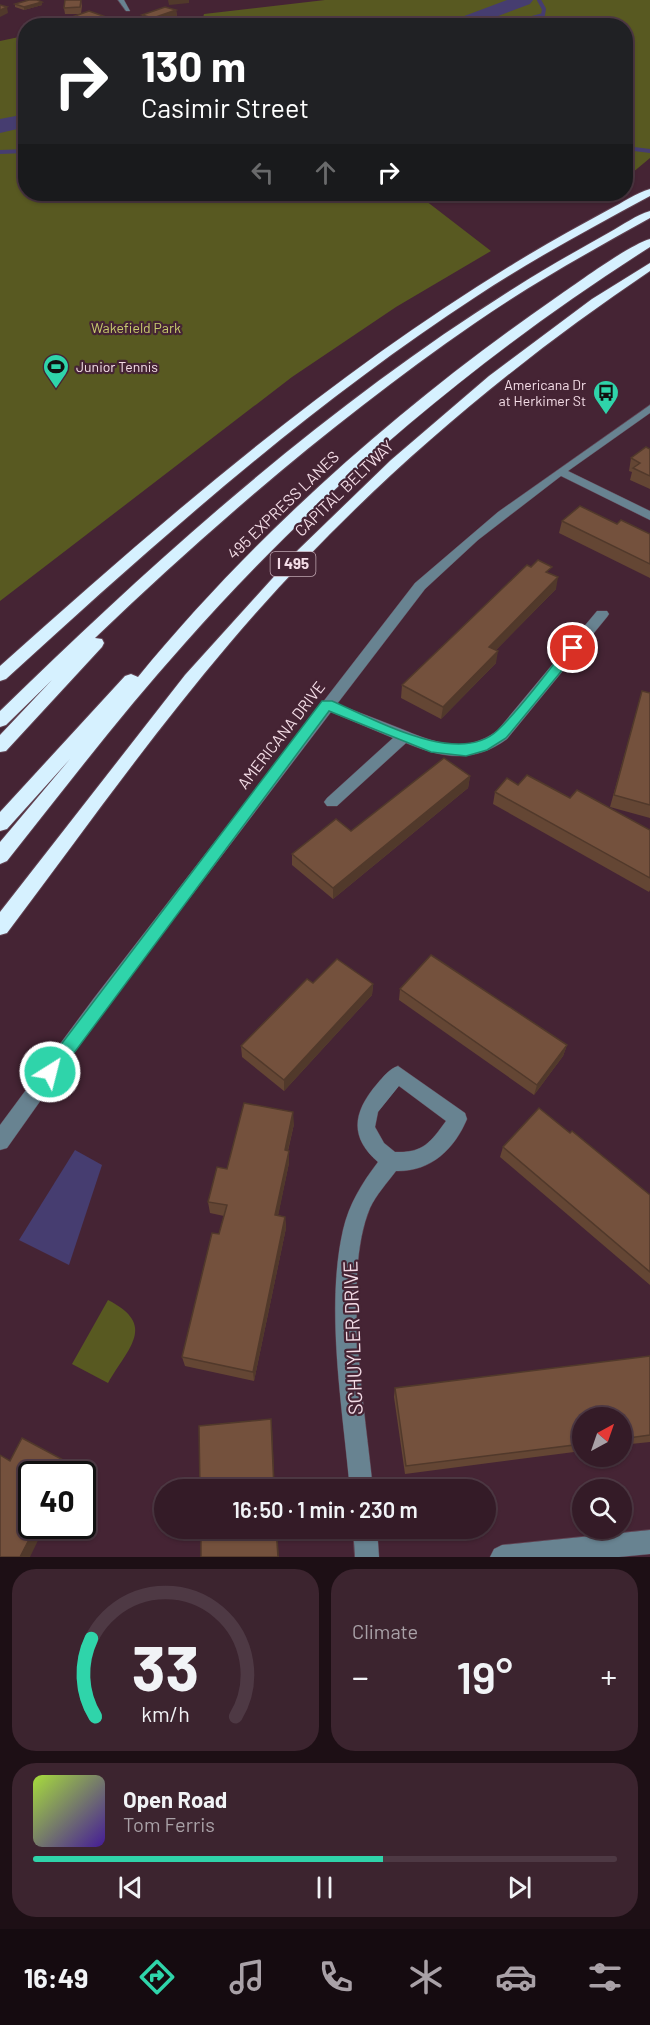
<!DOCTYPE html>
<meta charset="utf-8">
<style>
:root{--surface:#341b27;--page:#3c242f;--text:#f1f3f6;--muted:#a9a1a7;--line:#4e3944;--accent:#2fd4aa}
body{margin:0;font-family:Barlow,sans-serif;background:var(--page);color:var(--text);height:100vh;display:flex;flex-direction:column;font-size:22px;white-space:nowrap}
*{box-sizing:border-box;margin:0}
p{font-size:20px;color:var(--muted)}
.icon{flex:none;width:33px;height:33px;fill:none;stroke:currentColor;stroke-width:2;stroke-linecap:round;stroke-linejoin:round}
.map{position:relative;height:1557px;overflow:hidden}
.side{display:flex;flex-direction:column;gap:12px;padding:12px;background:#1d0f15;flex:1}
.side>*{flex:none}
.hud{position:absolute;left:18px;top:18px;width:615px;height:183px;border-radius:24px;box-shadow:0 2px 4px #0004,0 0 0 2px var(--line);background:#202124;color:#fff;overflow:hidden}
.needle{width:39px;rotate:40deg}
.fabs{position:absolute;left:572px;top:1407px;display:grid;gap:12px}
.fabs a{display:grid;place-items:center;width:60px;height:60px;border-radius:50%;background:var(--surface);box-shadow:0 2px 4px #0004,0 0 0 2px var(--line);font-size:30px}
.speed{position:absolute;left:18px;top:1461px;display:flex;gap:12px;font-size:30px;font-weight:700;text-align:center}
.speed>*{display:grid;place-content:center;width:78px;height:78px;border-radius:50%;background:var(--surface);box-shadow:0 2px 4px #0004,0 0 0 2px var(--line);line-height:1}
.speed .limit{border:3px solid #111;border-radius:9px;background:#fff;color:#111}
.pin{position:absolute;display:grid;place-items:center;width:51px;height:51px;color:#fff;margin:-26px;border:3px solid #fff;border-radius:50%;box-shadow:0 2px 6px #0007}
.me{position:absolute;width:66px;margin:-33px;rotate:36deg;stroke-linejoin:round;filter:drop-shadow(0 0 4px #0008)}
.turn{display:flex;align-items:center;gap:21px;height:126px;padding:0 24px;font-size:27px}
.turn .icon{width:78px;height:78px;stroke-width:2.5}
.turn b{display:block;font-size:42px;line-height:51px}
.lanes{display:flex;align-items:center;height:57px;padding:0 24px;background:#0003;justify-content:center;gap:30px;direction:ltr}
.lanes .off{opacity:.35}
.big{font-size:45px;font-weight:600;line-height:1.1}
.side .widget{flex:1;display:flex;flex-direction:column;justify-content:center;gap:9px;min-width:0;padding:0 21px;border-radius:24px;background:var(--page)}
.side .dial{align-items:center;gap:0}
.dial svg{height:156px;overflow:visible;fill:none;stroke:var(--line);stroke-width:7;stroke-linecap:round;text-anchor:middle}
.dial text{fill:var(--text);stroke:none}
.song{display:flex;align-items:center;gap:18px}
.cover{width:72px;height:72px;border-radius:9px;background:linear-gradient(135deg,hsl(80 70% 55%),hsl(260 70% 35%))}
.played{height:6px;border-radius:3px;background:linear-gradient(90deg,var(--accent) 60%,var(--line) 60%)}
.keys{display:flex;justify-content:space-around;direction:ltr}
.heat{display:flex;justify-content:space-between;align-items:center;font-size:33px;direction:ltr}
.side .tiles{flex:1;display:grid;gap:12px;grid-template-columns:1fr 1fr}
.widget:last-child{grid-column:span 2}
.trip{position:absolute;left:154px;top:1479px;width:342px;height:60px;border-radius:30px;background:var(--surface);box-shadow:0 2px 4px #0004,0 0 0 2px var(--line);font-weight:600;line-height:60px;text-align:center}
.menu{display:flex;height:96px;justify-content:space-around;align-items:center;background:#150b10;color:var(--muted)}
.menu .icon{width:42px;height:42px}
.menu .on{color:var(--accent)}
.menu b{font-size:27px;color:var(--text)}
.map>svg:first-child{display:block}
.green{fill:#585921}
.water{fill:#463d70}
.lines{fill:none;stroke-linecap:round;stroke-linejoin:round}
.stream{stroke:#463d70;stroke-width:4}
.river{fill:#463d70;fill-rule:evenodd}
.minor-casing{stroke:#614251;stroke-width:1}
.highway-casing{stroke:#614251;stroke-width:2}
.minor{fill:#688391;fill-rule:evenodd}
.highway{fill:#d6f1ff;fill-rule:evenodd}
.wall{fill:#644634}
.shaded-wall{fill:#51392b}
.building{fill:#74513d;stroke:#51392b;stroke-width:1.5}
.route{fill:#2fd4aa;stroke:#1f8a6e;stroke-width:1.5}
.labels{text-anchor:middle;stroke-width:4.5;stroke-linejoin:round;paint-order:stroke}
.far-park-label{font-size:14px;fill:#c8cb6f;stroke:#452434}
.far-poi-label{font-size:14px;fill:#f4dde7;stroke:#452434;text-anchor:start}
.shield{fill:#452434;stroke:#c0a6b1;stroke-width:1.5}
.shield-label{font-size:15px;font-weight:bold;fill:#f4dde7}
.street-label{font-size:16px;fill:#f4dde7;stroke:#452434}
.near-street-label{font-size:20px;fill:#f4dde7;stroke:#452434}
</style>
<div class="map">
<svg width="650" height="1557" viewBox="0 0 650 1557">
<rect width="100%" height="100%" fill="#452434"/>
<!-- green -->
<g class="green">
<polygon points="325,0 650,0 650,158 626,178 626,26 188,25 201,24 204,14"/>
<polygon points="19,37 26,39 26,194 417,194 491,251 396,307 292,377 0,601 0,41"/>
<path d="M108,1300C157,1325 129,1347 108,1383L72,1364Z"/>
</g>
<!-- water -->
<polygon class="water" points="75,1150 102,1165 69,1265 19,1240"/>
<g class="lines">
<!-- stream -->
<g class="stream">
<path d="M462,23C490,24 516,24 543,15L544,9L539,0"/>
<polyline points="626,148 650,151"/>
<polyline points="0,152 26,151"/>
</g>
<!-- river -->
<g class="river">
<polygon points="507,0 533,0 530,4 472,26 430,26 432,22 459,18"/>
<polygon points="26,114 26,127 0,133 0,119"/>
</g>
<defs>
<g id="minor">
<polygon points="118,0 124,0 130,11 126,11"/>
<path d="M650,405V413L568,471L650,511V520L561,476L478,540L425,589L337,704C358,712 379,720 399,728C433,742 464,755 497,731L597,611H607L609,614L607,617L507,739C473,764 442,758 406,743L337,806H327L324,802L327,798L393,738L331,712L106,1008L7,1148L0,1150V1125L94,998L415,583L498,512Z"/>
<path d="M398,1066L465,1113L467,1119C454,1150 430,1172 396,1171C387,1183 376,1195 370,1208C341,1277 366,1414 373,1490H350C343,1410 325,1309 343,1230C349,1204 362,1183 378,1162C349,1137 353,1112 377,1084C383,1077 389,1069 398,1066ZM399,1086L446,1121C430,1143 423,1153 395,1152L384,1143L375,1127L378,1112Z"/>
<polygon points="353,1528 377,1528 379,1557 355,1557"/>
<polygon points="650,1530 650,1554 619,1557 490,1557 494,1549 502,1545"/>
</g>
<g id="highway">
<path d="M650,189V196C591,228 533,259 477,296C307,407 156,542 6,679L0,681V666C163,520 328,377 515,263C546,244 577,227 610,209C622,203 636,193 650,189Z"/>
<path d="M650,211V218C591,251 531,284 475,323C339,417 214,524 95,638L102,639L104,643L102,647L6,751L0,752V735L52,680L6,725L0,727V711C160,555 326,406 516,287C546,268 578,250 610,232C623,225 636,215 650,211Z"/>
<path d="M650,239V247C477,357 321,489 185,643C122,713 65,788 7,861L0,864V842L70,759L7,829L0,831V812L125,676L131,674L138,677C256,533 401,405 554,299C576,284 627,246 650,239Z"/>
<path d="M650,263V271C494,376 351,500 229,644C150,737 80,836 7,933L0,935V912L185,675L298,550L391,460L489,376L592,299Z"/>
</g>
</defs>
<!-- minor casing -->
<use href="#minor" class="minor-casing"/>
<!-- highway casing -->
<use href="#highway" class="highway-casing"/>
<!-- minor -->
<use href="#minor" class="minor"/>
<!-- highway -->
<use href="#highway" class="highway"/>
</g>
<!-- wall -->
<g class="wall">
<polygon points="81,0 82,6 81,14 65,14 64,8"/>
<polygon points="15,4 42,5 24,10 15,7"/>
<polygon points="176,10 177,17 154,24 143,21 142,15"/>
<polygon points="75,16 106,17 107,23 99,26 88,26 76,22"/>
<polygon points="650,449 650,489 630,480 632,472 629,471 631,458"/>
<polygon points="562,521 617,524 650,534 650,578 559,533"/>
<polygon points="550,574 556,589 496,650 496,663 441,719 401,698 402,685"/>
<polygon points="642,691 650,693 650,818 610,807"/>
<polygon points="470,776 468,788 333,899 292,865 292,854 351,831"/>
<polygon points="518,785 570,798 650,830 650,890 649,892 493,804 495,792"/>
<polygon points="313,983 373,984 372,995 284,1091 242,1057 241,1046"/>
<polygon points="400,989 567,1045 563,1056 534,1095 399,1000"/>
<polygon points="294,1124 288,1151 289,1163 278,1215 285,1217 286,1228 254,1381 185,1366 182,1357 219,1234 224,1216 210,1213 208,1202 227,1169"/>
<polygon points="570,1133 650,1195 650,1285 500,1157 503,1147"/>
<polygon points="650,1356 650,1442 621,1445 621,1418 582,1418 582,1451 405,1474 394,1397 395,1388"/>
</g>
<!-- shaded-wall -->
<g class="shaded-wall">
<polygon points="168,0 189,0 189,3 169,5"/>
<polygon points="42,2 42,5 24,10 24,7"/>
<polygon points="7,7 8,13 0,17 0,10"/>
<polygon points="176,10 177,17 154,24 153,18"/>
<polygon points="106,17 107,23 99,26 94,26 93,21"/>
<polygon points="558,577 556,589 487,659 489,647"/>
<polygon points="498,651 496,663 441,719 443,707"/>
<polygon points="470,776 468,788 333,899 333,888"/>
<polygon points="373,984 372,995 284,1091 284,1080"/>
<polygon points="567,1045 563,1056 534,1095 537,1085"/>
<polygon points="293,1112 294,1124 285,1162 285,1150"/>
<polygon points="289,1151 289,1163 276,1226 275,1215"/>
<polygon points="285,1217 286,1228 254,1381 253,1372"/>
<polygon points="271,1419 272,1427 275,1490 274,1490"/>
<polygon points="67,1462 73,1469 71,1474 61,1474"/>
<polygon points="36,1526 45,1526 30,1557 20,1557"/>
<polygon points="276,1528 277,1528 279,1557 278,1557"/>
</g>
<!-- building -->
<g class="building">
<polygon points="29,0 37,0 42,2 24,7 15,4"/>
<polygon points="65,0 81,0 80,7 64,8"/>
<polygon points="0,5 7,7 0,10"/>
<polygon points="165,7 176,10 153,18 142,15"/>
<polygon points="89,11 106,17 93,21 75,16"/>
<polygon points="646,447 650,449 650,476 633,468 640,463 631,458"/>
<polygon points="580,506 617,524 621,520 650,534 650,564 562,521"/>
<polygon points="538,560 552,567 546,572 558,577 489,647 498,651 443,707 402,685 527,565 531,567"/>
<polygon points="642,691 650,693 650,805 614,795"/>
<polygon points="444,758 470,776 333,888 292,854 336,819 351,831"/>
<polygon points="527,775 570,798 577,790 650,830 650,878 495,792 507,778 518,785"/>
<polygon points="431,955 567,1045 537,1085 400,989"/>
<polygon points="337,959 373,984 284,1080 241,1046 307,979 313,983"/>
<polygon points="244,1103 293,1112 285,1150 289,1151 275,1215 285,1217 253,1372 182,1357 212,1233 219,1234 227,1205 208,1202 217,1167 227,1169"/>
<polygon points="539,1108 570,1133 572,1131 650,1195 650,1272 503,1147"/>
<polygon points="650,1356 650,1435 621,1439 621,1418 582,1418 582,1444 406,1466 395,1388"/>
<polygon points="271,1419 274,1490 200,1490 199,1426"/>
<polygon points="22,1438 67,1462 61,1474 32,1474 32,1526 36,1526 20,1557 0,1557 0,1455 10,1461"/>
<polygon points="201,1528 276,1528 278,1557 201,1557"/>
</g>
<!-- route -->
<path class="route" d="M573,644L580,648L578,651L506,738L487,750L466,756L431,752L329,711L56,1077L50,1080L44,1077L41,1072L44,1067L322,701H332C374,719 459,768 498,730C524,705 546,673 569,645Z"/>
<!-- icons -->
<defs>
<symbol id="stadium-pin" viewBox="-11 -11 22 30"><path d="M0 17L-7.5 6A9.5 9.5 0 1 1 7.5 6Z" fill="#2fd4aa" stroke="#452434"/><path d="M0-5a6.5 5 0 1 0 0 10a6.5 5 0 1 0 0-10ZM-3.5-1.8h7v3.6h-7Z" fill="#111"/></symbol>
<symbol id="bus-pin" viewBox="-11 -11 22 30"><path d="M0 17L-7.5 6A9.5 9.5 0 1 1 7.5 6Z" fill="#2fd4aa" stroke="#452434"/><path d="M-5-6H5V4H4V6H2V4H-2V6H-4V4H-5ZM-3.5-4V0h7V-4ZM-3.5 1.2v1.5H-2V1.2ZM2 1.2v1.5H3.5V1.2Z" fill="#111"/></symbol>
</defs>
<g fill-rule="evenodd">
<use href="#stadium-pin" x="41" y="352" width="30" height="40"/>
<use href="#bus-pin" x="591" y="378" width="30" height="40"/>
</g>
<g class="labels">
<!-- far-park labels -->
<g class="far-park-label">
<text x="136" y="333">Wakefield Park</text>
</g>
<!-- far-poi labels -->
<g class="far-poi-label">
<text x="76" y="372">Junior Tennis</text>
<text x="586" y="390" text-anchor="end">Americana Dr<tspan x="586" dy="16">at Herkimer St</tspan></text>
</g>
<!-- shield labels -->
<rect class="shield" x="270.5" y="552" width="45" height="24" rx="4.5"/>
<g class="shield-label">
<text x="293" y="569">I 495</text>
</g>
<!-- street labels -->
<g class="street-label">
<text transform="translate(344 488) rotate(-44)" y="6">CAPITAL BELTWAY</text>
<text transform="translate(283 505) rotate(-44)" y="6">495 EXPRESS LANES</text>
<text transform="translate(281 735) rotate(-52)" y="6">AMERICANA DRIVE</text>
</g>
<!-- near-street labels -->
<g class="near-street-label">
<text transform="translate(353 1338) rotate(-92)" y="7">SCHUYLER DRIVE</text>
</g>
</g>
</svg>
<div class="fabs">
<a><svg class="needle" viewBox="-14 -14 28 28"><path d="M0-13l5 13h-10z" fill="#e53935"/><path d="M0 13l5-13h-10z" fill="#a9a1a7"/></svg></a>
<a><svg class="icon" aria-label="search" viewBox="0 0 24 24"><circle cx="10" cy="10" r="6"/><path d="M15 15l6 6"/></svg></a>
</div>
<div class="speed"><div class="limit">40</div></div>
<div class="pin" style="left:573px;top:648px;background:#d93025"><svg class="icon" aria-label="arrive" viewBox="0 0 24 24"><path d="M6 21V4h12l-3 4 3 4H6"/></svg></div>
<svg class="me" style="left:50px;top:1072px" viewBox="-20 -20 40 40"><circle r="17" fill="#2fd4aa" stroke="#fff" stroke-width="3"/><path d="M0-11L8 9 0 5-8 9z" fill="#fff"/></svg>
<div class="trip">16:50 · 1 min · 230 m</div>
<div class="hud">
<div class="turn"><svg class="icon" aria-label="right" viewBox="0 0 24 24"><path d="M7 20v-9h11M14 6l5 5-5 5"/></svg><div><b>130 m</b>Casimir Street</div></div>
<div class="lanes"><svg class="icon off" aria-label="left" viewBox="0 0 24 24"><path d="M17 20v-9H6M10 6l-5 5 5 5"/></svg><svg class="icon off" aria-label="ahead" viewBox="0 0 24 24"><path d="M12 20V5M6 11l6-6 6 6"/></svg><svg class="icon" aria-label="right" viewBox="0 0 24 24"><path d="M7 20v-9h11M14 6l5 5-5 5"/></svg></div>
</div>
</div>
<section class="side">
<div class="tiles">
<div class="widget dial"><svg viewBox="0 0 100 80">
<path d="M14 69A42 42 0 1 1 86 69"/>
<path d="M14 69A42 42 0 0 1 12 29" stroke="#2fd4aa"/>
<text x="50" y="56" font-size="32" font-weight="700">33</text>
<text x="50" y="72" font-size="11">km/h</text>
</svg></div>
<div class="widget"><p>Climate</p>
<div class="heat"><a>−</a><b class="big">19°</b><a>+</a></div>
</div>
<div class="widget">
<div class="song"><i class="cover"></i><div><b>Open Road</b><p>Tom Ferris</p></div></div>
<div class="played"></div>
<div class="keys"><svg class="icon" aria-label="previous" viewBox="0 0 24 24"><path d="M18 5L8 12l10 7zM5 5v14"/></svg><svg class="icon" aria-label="pause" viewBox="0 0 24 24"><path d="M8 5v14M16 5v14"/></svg><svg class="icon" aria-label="next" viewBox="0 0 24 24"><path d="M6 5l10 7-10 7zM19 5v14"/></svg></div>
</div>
</div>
</section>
<nav class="menu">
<b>16:49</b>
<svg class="icon on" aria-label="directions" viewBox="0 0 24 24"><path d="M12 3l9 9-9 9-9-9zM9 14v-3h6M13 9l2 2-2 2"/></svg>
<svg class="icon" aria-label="music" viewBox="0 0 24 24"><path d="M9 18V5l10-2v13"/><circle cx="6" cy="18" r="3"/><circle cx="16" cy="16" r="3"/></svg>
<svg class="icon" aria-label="phone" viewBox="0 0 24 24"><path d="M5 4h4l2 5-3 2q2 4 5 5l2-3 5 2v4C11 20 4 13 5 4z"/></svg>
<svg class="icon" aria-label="climate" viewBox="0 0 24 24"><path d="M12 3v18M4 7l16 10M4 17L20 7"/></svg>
<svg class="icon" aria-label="car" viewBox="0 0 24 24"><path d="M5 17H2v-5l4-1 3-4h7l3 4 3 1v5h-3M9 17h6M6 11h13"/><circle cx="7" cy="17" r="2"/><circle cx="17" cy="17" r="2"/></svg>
<svg class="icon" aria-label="filters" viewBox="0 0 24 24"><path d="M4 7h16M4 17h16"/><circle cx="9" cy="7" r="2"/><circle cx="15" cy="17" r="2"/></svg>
</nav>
